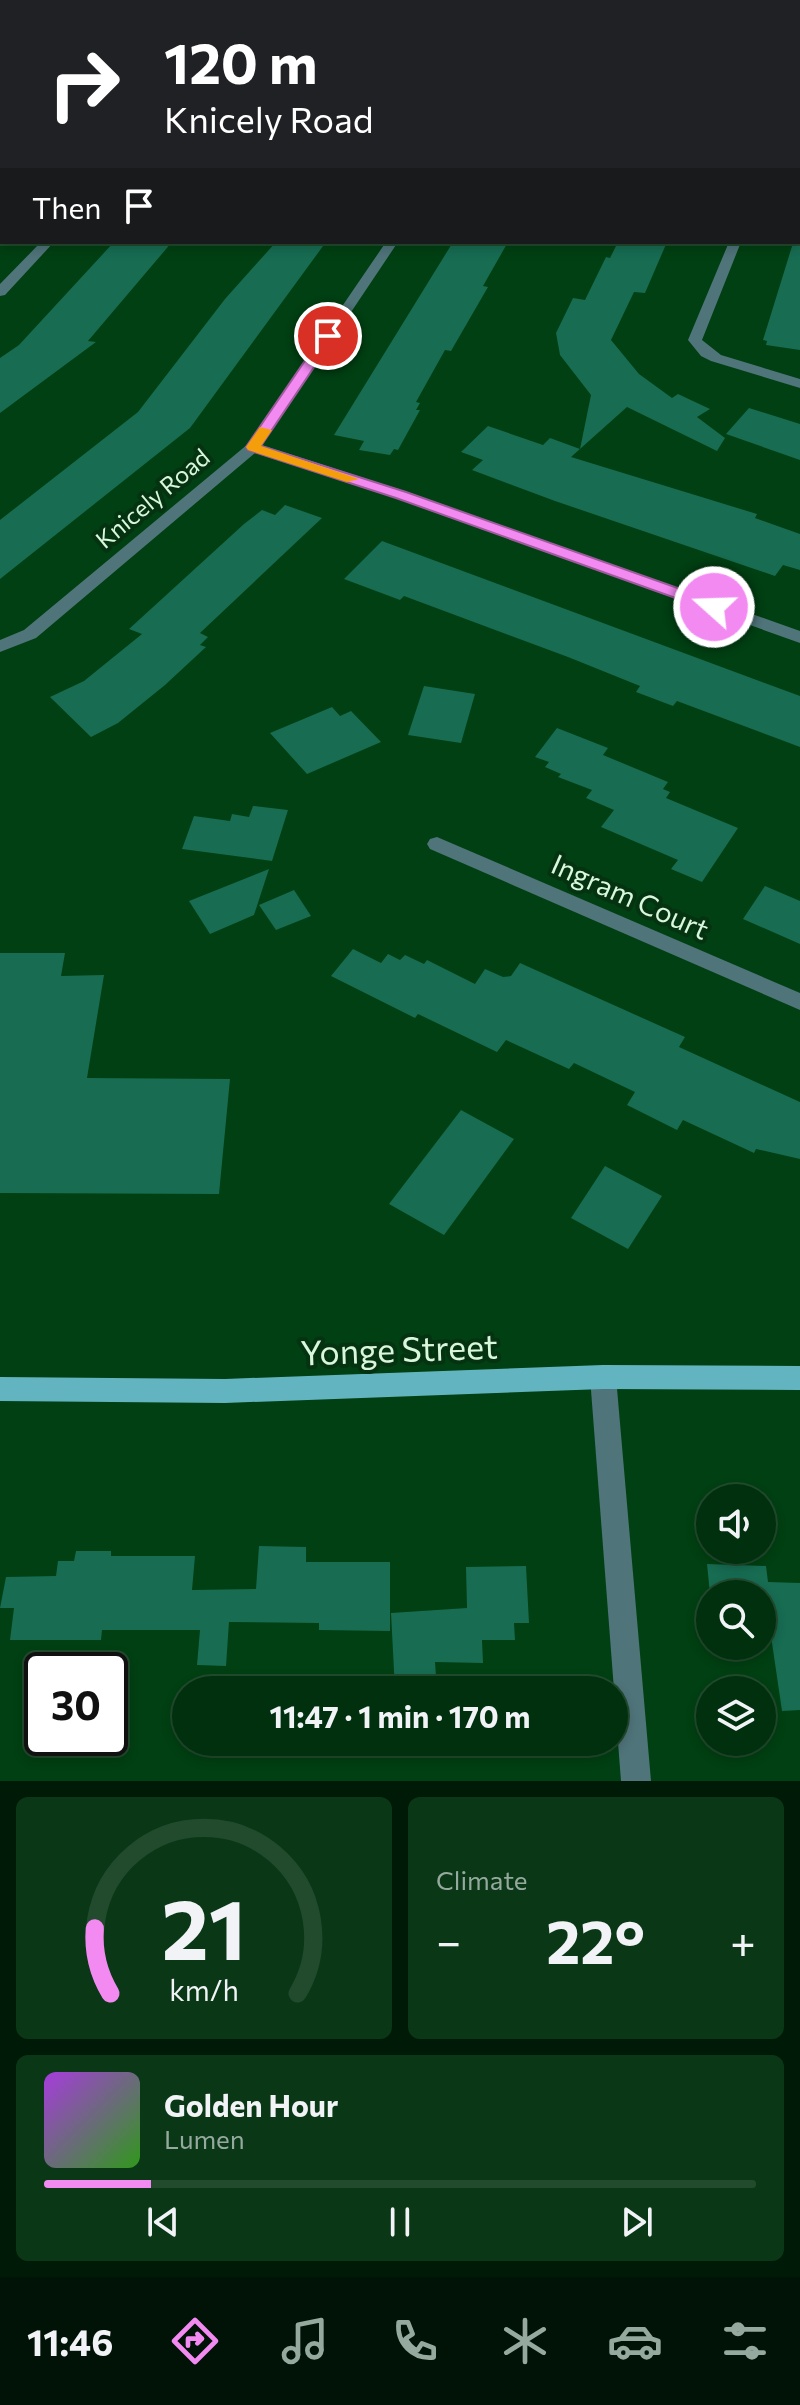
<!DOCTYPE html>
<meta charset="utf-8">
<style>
:root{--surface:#00300e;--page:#0a3817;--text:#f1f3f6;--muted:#95a99e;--line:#224b2e;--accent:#f38af2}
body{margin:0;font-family:Commissioner,sans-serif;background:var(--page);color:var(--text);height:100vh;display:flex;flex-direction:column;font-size:30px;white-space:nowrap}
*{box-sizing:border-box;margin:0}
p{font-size:26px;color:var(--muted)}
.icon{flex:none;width:44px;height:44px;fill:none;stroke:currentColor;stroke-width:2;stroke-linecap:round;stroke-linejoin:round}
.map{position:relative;height:1781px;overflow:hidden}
.sheet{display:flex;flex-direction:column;gap:16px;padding:16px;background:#001a08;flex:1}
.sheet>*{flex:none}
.top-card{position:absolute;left:0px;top:0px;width:800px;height:244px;box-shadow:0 4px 12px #0003,0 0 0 2px var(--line);background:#202124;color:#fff;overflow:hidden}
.buttons{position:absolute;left:696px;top:1484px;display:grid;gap:16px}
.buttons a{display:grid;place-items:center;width:80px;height:80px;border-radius:50%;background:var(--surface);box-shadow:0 4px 12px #0003,0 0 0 2px var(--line);font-size:40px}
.speed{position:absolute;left:24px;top:1652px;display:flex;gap:16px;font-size:40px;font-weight:700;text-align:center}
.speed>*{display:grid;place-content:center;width:104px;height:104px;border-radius:50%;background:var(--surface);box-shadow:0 4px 12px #0003,0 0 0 2px var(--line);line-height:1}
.speed .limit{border:4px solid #111;border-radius:12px;background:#fff;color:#111}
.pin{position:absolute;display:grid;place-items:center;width:68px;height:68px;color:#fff;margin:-34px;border:4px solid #fff;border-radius:50%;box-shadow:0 2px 8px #0007}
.me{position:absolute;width:88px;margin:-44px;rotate:290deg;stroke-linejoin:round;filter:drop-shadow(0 0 6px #0008)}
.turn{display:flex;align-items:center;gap:28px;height:168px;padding:0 32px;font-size:36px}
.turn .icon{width:104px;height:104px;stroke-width:2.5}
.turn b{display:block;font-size:56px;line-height:68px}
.then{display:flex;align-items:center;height:76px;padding:0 32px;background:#0003;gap:16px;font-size:30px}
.big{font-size:60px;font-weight:700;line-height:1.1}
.sheet .tile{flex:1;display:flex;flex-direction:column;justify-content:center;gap:12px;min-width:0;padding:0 28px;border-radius:12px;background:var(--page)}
.sheet .dial{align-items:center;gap:0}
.dial svg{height:208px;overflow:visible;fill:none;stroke:var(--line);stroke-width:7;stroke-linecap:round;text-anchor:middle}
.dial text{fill:var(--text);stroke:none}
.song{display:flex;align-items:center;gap:24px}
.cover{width:96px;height:96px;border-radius:12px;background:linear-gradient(135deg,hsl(280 70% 55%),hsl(110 70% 35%))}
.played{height:8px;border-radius:4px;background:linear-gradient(90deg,var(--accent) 15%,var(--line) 15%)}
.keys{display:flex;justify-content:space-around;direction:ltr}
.heat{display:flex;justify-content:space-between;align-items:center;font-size:44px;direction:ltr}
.sheet .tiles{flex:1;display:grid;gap:16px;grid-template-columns:1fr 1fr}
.tile:last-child{grid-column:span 2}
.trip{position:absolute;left:172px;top:1676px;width:456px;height:80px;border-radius:40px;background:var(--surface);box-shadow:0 4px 12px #0003,0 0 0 2px var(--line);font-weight:700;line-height:80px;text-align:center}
.dock{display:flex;height:128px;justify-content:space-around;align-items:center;background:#001306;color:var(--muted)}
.dock .icon{width:56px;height:56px}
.dock .on{color:var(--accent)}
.dock b{font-size:36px;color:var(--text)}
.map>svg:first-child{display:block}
.building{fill:#176c52}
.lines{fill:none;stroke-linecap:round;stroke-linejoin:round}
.street{fill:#4f747a;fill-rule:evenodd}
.primary{fill:#62b4c0;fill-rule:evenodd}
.route{fill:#f38af2;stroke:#9e5a9d;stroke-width:2}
.slow{fill:#f59e0b}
.labels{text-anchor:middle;stroke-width:8;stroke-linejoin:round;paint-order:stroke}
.far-street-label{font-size:24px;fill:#d9f7dc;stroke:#053311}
.street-label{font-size:28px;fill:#d9f7dc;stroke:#053311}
.near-street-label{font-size:34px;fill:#d9f7dc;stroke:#053311}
</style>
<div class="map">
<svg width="800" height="1781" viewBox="0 0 800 1781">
<rect width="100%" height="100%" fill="#004012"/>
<!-- building -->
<g class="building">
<polygon points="114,242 172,242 88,341 96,342 0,413 0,358 19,345"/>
<polygon points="276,242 326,242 190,428 0,579 0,520 138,412 225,299"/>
<polygon points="453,242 508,242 483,286 488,287 451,351 445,350 416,402 420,403 416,410 420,410 398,450 394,449 390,455 359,450 364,441 334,435"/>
<polygon points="618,242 667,242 645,293 634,292 611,340 639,374 672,398 678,394 710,409 697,417 725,438 717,451 627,407 571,457 757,514 755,518 800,534 800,570 783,565 775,576 555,501 472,470 483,460 461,452 488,426 543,445 550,438 580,449 591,395 560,355 556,333 573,298 585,300 606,257 610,258"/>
<polygon points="793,243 800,244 800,350 766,345 767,341 763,340"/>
<polygon points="749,408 800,424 800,460 726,434"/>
<polygon points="285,505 322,518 200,633 208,637 200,645 206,647 165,685 118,723 91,737 50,697 84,681 142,634 129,629 244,524 262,510 275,515"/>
<polygon points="382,541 800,696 800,747 677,701 673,706 636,692 640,686 568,657 404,596 400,600 344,579"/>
<polygon points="424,686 475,694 461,743 408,735"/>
<polygon points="332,707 340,716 351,711 381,742 307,774 270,733"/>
<polygon points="557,728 608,748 603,755 668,782 663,789 670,792 666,798 738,828 702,882 671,869 678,860 601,827 614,810 586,798 592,790 558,777 561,774 545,767 549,762 535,757"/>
<polygon points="253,806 288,810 272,861 182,849 194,816 230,821 232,814 249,817"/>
<polygon points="269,869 254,915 210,934 189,901"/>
<polygon points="765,886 800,901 800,944 743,919"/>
<polygon points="294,890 311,916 276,930 259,905"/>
<polygon points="353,949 381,963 388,954 400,960 405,955 424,964 427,960 475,984 485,969 503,977 511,976 520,963 647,1020 685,1037 679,1047 800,1102 800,1159 756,1149 754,1153 683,1120 677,1130 627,1105 635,1092 574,1063 569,1069 506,1040 497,1052 418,1014 415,1018 331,976"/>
<polygon points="0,953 65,953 61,976 104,975 87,1078 230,1079 219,1194 0,1193"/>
<polygon points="461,1110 514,1139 444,1235 389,1204"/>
<polygon points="605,1166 662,1196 628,1249 571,1218"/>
<polygon points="259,1546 306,1547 306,1562 390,1562 390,1631 319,1630 319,1623 229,1622 226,1666 197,1665 200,1630 102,1630 101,1640 10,1640 14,1608 0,1608 6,1577 56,1576 58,1561 74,1561 76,1551 111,1551 111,1556 195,1556 192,1590 256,1589"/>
<polygon points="707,1564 766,1566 768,1582 800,1583 800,1710 782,1711 771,1636 762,1636 762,1594 710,1594"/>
<polygon points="526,1566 529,1623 514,1623 515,1640 482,1640 483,1663 435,1662 437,1690 395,1690 391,1613 467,1608 466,1567"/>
</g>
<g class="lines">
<!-- street -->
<g class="street">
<polygon points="0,0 12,0 13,2 2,4"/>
<polygon points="103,0 114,0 102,2"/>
<rect x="798" y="87" width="2" height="6"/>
<rect x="0" y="128" width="2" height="8"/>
<polygon points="41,242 54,242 5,295 0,296 0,284"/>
<polygon points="386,242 398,242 262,445 407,492 800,631 800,643 395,498 255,453 36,638 0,652 0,640 24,630 248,444"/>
<polygon points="729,242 741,242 702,340 721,355 800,379 800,388 711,361 701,356 688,340"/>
<polygon points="437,837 800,993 800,1010 430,849 427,844 430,839"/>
<polygon points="603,1365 612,1369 616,1377 651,1781 621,1781 590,1377 594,1369"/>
</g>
<!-- primary -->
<polygon class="primary" points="603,1365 800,1366 800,1390 603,1389 225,1403 0,1401 0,1377 225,1379"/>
</g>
<!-- route -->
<polygon class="route" points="324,333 335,336 261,446 406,492 720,603 720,610 709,610 396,498 248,450 246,447"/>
<!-- slow -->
<polygon class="slow" points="260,427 272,430 261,446 359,479 347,482 248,450 246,447"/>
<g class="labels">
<!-- far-street labels -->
<g class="far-street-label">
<text transform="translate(153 499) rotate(-40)" y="8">Knicely Road</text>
</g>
<!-- street labels -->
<g class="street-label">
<text transform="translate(630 897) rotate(24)" y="10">Ingram Court</text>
</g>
<!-- near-street labels -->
<g class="near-street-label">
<text transform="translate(399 1350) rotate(-2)" y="12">Yonge Street</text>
</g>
</g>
</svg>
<div class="buttons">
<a><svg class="icon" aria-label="sound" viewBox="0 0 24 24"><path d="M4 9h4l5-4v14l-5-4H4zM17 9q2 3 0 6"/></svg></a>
<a><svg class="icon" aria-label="search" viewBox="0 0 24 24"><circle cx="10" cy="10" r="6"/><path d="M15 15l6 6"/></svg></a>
<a><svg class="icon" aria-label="layers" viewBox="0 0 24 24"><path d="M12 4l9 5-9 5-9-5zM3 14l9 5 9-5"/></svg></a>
</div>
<div class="speed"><div class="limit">30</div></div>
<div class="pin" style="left:328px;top:336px;background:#d93025"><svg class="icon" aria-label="arrive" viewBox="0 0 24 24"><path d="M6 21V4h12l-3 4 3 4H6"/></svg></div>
<svg class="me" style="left:714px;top:607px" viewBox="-20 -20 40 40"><circle r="17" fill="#f38af2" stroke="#fff" stroke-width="3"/><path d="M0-11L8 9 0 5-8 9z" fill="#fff"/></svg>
<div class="trip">11:47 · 1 min · 170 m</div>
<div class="top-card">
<div class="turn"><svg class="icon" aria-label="right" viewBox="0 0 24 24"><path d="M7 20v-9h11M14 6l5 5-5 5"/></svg><div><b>120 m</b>Knicely Road</div></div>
<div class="then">Then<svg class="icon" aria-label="arrive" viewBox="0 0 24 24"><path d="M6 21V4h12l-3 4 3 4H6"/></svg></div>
</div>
</div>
<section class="sheet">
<div class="tiles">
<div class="tile dial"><svg viewBox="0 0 100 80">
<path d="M14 69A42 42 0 1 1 86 69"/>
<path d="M14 69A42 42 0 0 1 8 44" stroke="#f38af2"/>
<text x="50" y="56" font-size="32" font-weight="700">21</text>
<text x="50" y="72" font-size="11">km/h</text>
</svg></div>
<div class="tile"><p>Climate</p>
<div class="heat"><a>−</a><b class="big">22°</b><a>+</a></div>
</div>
<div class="tile">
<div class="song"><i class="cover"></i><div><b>Golden Hour</b><p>Lumen</p></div></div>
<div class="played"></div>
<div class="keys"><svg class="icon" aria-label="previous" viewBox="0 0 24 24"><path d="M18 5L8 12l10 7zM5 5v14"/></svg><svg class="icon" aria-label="pause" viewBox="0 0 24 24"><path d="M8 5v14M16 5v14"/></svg><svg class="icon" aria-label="next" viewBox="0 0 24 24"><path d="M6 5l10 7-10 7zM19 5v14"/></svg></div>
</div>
</div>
</section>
<nav class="dock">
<b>11:46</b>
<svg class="icon on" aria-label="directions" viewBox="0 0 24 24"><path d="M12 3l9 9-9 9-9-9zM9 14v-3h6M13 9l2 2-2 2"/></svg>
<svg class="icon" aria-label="music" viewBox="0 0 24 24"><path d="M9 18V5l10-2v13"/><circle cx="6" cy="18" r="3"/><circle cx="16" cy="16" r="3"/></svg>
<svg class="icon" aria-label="phone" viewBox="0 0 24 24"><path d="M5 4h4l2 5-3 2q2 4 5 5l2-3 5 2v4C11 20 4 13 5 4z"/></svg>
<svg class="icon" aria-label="climate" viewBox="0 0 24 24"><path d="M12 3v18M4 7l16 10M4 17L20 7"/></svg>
<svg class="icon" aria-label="car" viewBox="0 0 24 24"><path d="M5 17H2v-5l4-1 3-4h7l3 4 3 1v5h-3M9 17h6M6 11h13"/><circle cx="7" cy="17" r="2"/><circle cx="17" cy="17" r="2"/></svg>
<svg class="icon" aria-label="filters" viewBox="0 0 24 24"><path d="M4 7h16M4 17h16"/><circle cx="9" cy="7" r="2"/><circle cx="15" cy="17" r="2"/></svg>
</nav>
